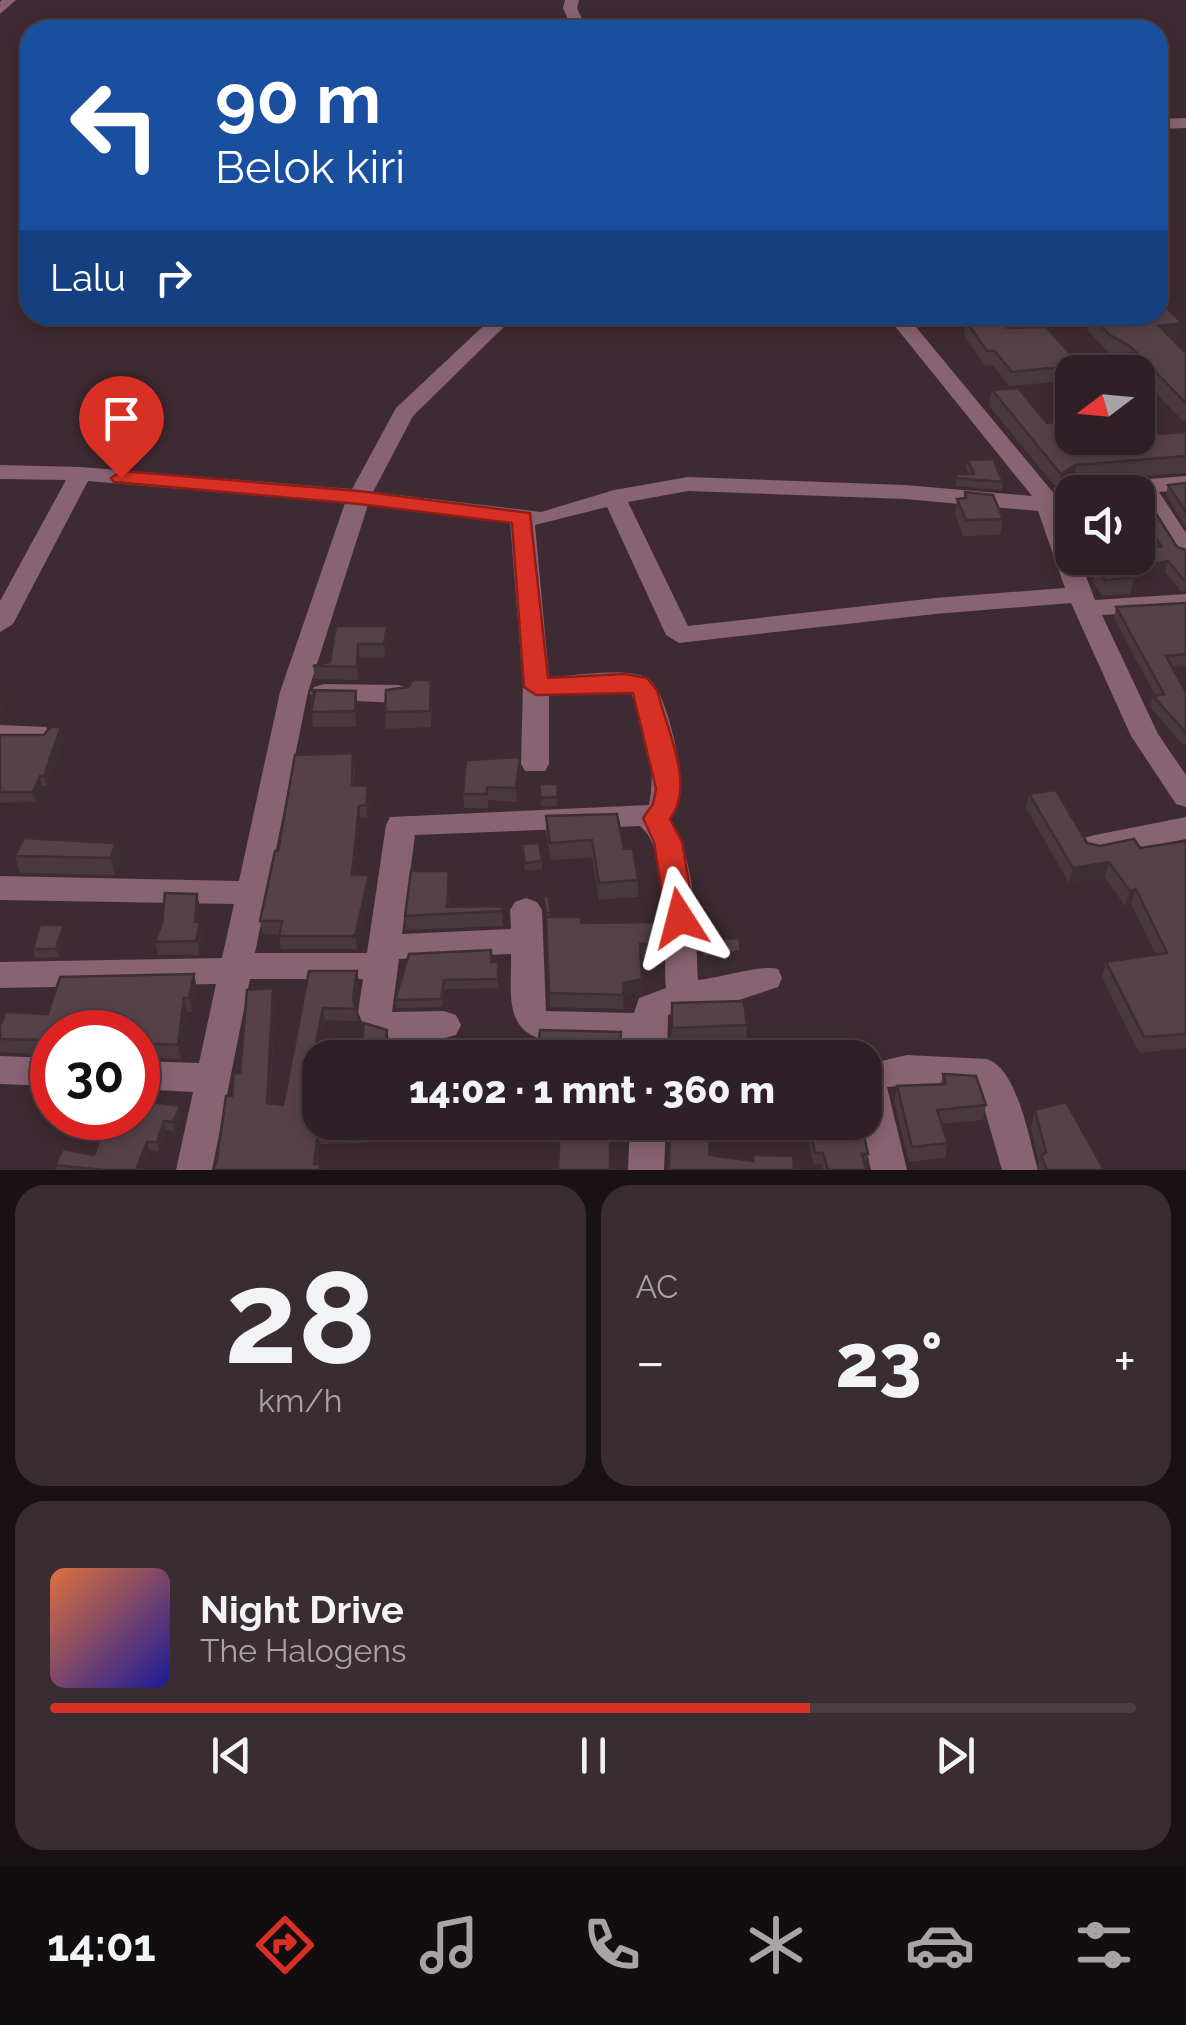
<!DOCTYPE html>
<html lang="id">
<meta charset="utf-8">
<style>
:root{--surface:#2e2026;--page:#3a2d32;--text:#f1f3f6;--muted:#a7a3a7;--line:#493e43;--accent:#d93025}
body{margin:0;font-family:Raleway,sans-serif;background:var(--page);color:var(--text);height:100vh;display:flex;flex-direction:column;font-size:38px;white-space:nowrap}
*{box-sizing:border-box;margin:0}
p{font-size:32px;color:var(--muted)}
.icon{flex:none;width:55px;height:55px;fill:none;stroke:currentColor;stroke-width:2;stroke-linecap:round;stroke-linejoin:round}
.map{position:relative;height:1170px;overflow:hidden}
.drawer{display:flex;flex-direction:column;gap:15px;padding:15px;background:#191215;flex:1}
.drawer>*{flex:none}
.hud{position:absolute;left:20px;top:20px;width:1148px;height:305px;border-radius:30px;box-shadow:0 5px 15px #0003,0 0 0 2px var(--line);background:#1a4fa0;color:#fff;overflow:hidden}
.needle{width:65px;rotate:254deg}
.fabs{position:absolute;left:1055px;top:355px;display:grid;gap:20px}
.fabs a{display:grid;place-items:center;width:100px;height:100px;border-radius:20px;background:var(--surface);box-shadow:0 5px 15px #0003,0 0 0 2px var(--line);font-size:50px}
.speed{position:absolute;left:30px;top:1010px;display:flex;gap:20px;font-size:50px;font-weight:700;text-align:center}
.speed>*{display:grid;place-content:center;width:130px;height:130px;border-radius:50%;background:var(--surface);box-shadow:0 5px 15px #0003,0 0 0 2px var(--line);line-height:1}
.speed .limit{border:15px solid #d22;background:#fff;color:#111}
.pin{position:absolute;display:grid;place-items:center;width:85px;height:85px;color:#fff;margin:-102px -42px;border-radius:50% 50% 50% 0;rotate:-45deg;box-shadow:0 0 10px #0007}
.pin .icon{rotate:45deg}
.me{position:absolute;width:110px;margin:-55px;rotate:351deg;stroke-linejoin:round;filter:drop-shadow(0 0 8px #0008)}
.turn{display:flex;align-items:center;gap:35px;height:210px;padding:0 30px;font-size:45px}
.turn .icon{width:130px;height:130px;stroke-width:2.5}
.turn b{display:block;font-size:70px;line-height:85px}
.then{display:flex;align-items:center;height:95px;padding:0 30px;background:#0003;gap:20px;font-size:38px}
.big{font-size:75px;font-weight:800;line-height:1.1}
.drawer .tile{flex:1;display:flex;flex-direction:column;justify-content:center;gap:15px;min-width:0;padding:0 35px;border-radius:30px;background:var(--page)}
.drawer .dial{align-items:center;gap:0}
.dial b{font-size:130px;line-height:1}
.song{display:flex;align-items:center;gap:30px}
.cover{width:120px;height:120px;border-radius:15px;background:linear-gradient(135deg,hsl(20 70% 55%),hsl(240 70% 35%))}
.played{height:10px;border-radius:5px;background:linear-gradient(90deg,var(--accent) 70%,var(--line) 70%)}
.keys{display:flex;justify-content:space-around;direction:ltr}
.heat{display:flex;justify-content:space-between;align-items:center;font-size:55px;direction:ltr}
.drawer .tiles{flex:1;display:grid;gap:15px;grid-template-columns:1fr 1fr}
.tile:last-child{grid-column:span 2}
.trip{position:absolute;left:302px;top:1040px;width:580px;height:100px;border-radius:30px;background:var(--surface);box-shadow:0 5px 15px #0003,0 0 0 2px var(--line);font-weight:800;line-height:100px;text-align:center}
.tab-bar{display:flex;height:160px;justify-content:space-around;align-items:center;background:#120d0f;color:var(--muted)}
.tab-bar .icon{width:70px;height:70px}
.tab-bar .selected{color:var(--accent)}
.tab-bar b{font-size:45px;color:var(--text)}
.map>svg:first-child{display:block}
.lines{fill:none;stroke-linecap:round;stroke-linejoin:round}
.street{fill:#886372;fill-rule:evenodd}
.wall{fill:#4a383f}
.shaded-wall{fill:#3c2e33}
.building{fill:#564149;stroke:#3c2e33;stroke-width:2.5}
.route{fill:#d93025;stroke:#8d1f18;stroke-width:2.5}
</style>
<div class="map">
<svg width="1186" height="1170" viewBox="0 0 1186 1170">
<rect width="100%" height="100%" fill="#3e2a32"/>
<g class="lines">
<!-- street -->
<g class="street">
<polygon points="2,0 16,0 0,14 0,2"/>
<polygon points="565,0 579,0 577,8 587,30 573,30 563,8"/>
<polygon points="1186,118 1186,128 1158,129 1158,119"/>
<path d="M495,315H516L413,416L373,492L541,512L614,490L688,477L905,485L1032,496L886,315H906L1056,496L1072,541V558H1079L1095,600L1186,594V610L1102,615L1158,734L1186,775V807L1176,804L1131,736L1071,603L935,614L679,643L666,635L607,507L535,525L549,677C572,676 631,666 649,679C666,691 683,769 681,790C680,801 675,809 670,819C698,868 695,925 698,980C719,978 762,964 778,969L782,978L778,987L733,1002L685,1008L668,1015L667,1058H633V1040L538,1038C503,1026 512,985 511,954L399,959L392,1012L444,1011L456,1015L461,1025L456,1035C428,1044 393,1042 366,1031L358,1012L363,979H250L212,1170H176L193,1092L138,1089V1061L199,1063L216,984L0,988V962L222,958L234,904L0,900V876L239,881L280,692L345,503L88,481L13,624L0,632V601L66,480L0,479V465L81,467L352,489L396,408ZM688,491L905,499L1038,511L1065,588L935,598L688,626L628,502ZM368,505L510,522L523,683L521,764L525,771H545L549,764V695L630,691C645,725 657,768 649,805L390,817L386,825L367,953H255L308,692ZM640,826C672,852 663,948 666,988L639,998L634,1013L546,1011L542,910L537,902L526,898L515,902L510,910L511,929L402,934L415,835Z"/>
<polygon points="1186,476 1186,490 1159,492 1186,533 1186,558 1177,556 1138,492 1072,492 1072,499 1061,492 1073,485"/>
<polygon points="324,684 398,685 408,688 412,694 408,700 398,703 314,699 310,693 314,687"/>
<polygon points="0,725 46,727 50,734 46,741 0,743"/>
<polygon points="1186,817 1186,839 1095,857 1084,854 1080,846 1084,838 1095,835"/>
<path d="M907,1055L987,1059C1018,1069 1029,1140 1038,1170H1002L978,1087L925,1084L887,1087L907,1170H871L860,1122H865V1065Z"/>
<polygon points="0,1056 52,1058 52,1086 0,1084"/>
<polygon points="630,1122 666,1122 664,1170 628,1170"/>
</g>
</g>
<!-- wall -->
<g class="wall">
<polygon points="1090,315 1158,315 1178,339 1173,340 1186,353 1186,421 1183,421 1138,375 1138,372 1136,372 1126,363 1107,351 1087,330"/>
<polygon points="966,321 1008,328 1080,365 1079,372 1072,372 1072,397 1066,389 1067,381 1009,386 993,365 985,366 964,335"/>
<polygon points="992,390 1047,423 1159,434 1186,432 1186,473 1073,481 1064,486 1075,492 1138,485 1177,547 1186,550 1186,591 1181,591 1165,572 1135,577 1123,562 1124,558 1138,558 1152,547 1138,523 1138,492 1072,492 1072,510 1069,511 1061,497 1063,487 1058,490 989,406"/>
<polygon points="968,460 1003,482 1002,490 956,486 956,474 969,474 966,467"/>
<polygon points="1186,483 1186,527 1166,495 1168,485"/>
<polygon points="965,492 1003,519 1000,535 963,536 955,514 957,499 964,498"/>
<polygon points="1097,566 1134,578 1130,594 1102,596 1093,582"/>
<polygon points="1186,603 1186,666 1171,667 1186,692 1186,744 1183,745 1150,707 1153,696 1155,695 1114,618 1116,607"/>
<polygon points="387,626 388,639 385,658 360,658 358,680 315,679 313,666 330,662"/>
<polygon points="408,687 432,696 431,727 386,729 385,712"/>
<polygon points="311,690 357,706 356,727 313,727"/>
<polygon points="61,727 64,737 47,786 42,786 36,802 0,803 0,735 44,735"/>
<polygon points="520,757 520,771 517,802 488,800 488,808 464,808 463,794"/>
<polygon points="355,765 354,785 368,786 370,799 368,818 360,818 355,875 370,888 357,949 281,949 279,934 263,934 260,921 278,851"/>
<polygon points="539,784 558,784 557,806 541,806"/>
<polygon points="1029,794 1087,843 1100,846 1140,848 1186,841 1186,1048 1139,1053 1102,977 1106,962 1156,955 1131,904 1125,906 1105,877 1069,883 1026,808"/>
<polygon points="546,816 624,849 638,880 638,897 599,900 592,858 551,860 546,834"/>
<polygon points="115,843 120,860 115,875 20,873 15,856"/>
<polygon points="522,844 542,861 542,869 525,871"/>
<polygon points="449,871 449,907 502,906 503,926 406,930 405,916"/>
<polygon points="548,895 551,917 659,944 659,958 641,958 642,993 624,997 623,1009 550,1007 546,922 543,896"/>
<polygon points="200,907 199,922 203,935 199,955 158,955 155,942"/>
<polygon points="66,934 59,957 35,958 33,949"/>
<polygon points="498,961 498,988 444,989 442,1007 396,1008 395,1000 492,962"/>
<polygon points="309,971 357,971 359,983 355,1006 358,1021 325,1020 320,1043 389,1042 387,1058 320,1058 320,1122 368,1122 366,1143 320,1144 317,1164 320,1164 321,1170 213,1170 232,1096 240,1073 275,1000 270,1104 283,1105"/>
<polygon points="197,988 192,1012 187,1012 181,1059 138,1057 138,1059 138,1032 52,1032 52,1055 0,1052 0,1026 48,1014"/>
<polygon points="672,1003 747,1025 746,1042 671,1045"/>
<polygon points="943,1074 986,1105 983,1120 941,1124 948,1143 945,1158 909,1162 894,1101 897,1086 941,1084"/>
<polygon points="1035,1110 1104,1170 1037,1170 1039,1161 1031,1128"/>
<polygon points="182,1114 175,1131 166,1130 159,1151 149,1150 142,1170 56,1170 55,1165 94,1155 108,1118"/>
<polygon points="493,1122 626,1122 625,1135 610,1134 494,1140"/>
<polygon points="670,1122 721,1122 720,1133 710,1133 709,1155 669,1170"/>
<polygon points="809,1123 868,1154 865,1166 866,1170 823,1170 822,1164 814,1165 807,1134"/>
</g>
<!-- shaded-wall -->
<g class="shaded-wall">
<polygon points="1182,323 1178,339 1155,342 1159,326"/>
<polygon points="1076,465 1073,481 1058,490 1061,474"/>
<polygon points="1168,561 1165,572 1135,577 1138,566"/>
<polygon points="387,626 388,639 385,658 384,644"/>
<polygon points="358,644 360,658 358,680 357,667"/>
<polygon points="356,691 357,706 356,727 355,711"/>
<polygon points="2,697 5,707 0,715 0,700"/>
<polygon points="61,727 64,737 47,786 44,776"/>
<polygon points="520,757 520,771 517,802 516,788"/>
<polygon points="40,776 42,786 36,802 33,792"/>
<polygon points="368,786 370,799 368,818 366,805"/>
<polygon points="359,806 360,818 354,888 352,875"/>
<polygon points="115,843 120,860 115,875 111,858"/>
<polygon points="1109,862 1105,877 1069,883 1073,868"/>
<polygon points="369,875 370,888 357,949 355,936"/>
<polygon points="1136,889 1131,904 1125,906 1130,891"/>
<polygon points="197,894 200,907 198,932 200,922 203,935 199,955 195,922"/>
<polygon points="64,925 66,934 59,957 56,949"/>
<polygon points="741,951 740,968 702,976 703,958"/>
<polygon points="357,971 359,983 354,1011 353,999"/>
<polygon points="194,974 197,988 192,1012 189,998"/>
<polygon points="642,979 642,993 624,997 623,1009 624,983"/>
<polygon points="273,988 275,1000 269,1115 267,1103"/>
<polygon points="184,998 187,1012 181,1059 178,1045"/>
<polygon points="323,1008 325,1020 318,1055 316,1043"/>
<polygon points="387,1030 389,1042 387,1058 384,1058"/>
<polygon points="180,1106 182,1114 175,1131 173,1122"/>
<polygon points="164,1121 166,1130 159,1151 157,1142"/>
<polygon points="365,1122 368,1122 366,1143 364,1131"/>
<polygon points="318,1132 320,1144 316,1170 314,1164"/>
<polygon points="147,1142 149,1150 142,1170 136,1170"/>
</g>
<!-- building -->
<g class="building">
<polygon points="1165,306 1182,323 1159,326 1186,353 1186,403 1130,346 1110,335 1091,315 1158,315 1158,307"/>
<polygon points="1001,318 1008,328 1046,327 1080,365 1012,372 995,351 987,351 966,321"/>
<polygon points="1101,370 1104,372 1075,372"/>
<polygon points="1018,388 1047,423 1072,420 1072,438 1138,438 1138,410 1159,434 1186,432 1186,456 1076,465 1061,474 992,390"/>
<polygon points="993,459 1003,482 957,478 956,474 974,474 968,460"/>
<polygon points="1186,483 1186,512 1168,485"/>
<polygon points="1078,485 1138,485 1177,547 1186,550 1186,580 1183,579 1168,561 1138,566 1131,558 1138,558 1138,550 1161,546 1138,508 1138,492 1072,492 1072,500 1063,486 1075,492"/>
<polygon points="965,492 993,495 1003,519 966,520 957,499 966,498"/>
<polygon points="1124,564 1134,578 1105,580 1097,566"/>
<polygon points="1186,603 1186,654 1166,656 1186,692 1186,733 1153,696 1164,694 1116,607"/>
<polygon points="336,626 387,626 384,644 358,644 357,667 313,666 330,662"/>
<polygon points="413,680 431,680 430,711 385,712 386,690 408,687"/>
<polygon points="311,690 356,691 355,711 311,712 315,692"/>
<polygon points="50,727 61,727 44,776 40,776 33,792 0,792 0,735 44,735"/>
<polygon points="353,753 352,785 368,786 366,805 359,806 352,875 369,875 355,936 279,936 282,921 260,921 275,851 278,851 295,755"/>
<polygon points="520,757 516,788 487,787 487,794 463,794 466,760"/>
<polygon points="539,784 558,784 557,797 541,798"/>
<polygon points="1056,790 1087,843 1100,846 1134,839 1140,848 1186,841 1186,1034 1144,1037 1106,962 1167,953 1136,889 1130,891 1109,862 1073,868 1029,794"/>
<polygon points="617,814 624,849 633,849 638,880 599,883 592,840 550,843 546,816"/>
<polygon points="24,838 115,843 111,858 15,856"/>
<polygon points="539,843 542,861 525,863 522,844"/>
<polygon points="411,871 449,871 447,907 502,906 502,911 405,916"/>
<polygon points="165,893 197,894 195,922 200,922 196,941 155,942 162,923"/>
<polygon points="548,895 551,913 546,913 543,896"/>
<polygon points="546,917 581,917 581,923 658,922 659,944 640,944 642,979 624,983 623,995 549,993"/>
<polygon points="40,925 64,925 56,949 33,949"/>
<polygon points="739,938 741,951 703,958 702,940"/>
<polygon points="491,950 491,962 498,961 498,979 444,980 441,999 395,1000 409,954"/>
<polygon points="309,971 357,971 353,999 356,1009 323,1008 316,1043 362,1042 364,1023 387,1030 384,1057 320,1058 320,1122 365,1122 364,1131 318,1132 314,1164 320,1164 319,1170 213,1170 217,1160 226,1096 232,1096 234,1074 240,1073 247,990 273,988 267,1103 283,1105"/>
<polygon points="194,974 189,998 184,998 178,1045 138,1043 138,1032 52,1032 51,1048 48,1040 0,1039 0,1026 6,1012 48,1014 60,977"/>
<polygon points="744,1001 747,1025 672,1028 672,1003"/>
<polygon points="540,1030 621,1032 619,1058 537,1058"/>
<polygon points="849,1043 854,1058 812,1058 810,1049"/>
<polygon points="943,1074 976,1076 986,1105 937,1110 948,1143 912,1147 897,1086 946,1084"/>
<polygon points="138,1100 180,1106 173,1122 164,1121 157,1142 147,1142 136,1170 104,1170 55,1165 63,1149 94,1155 108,1118 138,1118"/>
<polygon points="1066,1102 1104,1170 1047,1170 1041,1156 1046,1152 1035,1110"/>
<polygon points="493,1122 610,1122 610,1170 558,1170 560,1126 493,1128"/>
<polygon points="670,1122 721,1122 711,1123 709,1155 753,1161 753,1155 793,1156 794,1170 669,1170"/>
<polygon points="861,1122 868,1154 862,1154 866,1170 828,1170 823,1153 815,1153 809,1123"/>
</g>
<!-- route -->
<path class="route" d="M121,471L359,491L530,513L548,678L625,674L647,678L657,690C666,728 696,786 670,819L682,842L695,918L690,926L680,929L670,926L666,918L654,842L643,818L653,804L656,789L633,693L536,695L524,687L512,523L359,504L114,482L111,478Z"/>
</svg>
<div class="fabs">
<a><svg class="needle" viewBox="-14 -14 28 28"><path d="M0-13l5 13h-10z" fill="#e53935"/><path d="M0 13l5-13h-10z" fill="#a7a3a7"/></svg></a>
<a><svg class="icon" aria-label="sound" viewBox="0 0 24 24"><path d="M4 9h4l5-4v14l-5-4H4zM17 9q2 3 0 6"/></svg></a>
</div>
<div class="speed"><div class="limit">30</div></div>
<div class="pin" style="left:121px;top:478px;background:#d93025"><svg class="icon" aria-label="arrive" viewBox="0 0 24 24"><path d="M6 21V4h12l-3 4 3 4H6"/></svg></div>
<svg class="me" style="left:680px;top:918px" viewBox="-20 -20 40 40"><path d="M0-17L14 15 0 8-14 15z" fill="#d93025" stroke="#fff" stroke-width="4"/></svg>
<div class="trip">14:02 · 1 mnt · 360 m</div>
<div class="hud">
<div class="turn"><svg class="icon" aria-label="left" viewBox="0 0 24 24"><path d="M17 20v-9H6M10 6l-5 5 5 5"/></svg><div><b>90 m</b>Belok kiri</div></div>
<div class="then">Lalu<svg class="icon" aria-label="right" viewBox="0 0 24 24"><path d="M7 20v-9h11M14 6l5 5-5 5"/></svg></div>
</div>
</div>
<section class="drawer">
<div class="tiles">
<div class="tile dial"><b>28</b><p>km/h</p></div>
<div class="tile"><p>AC</p>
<div class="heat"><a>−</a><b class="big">23°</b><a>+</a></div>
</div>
<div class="tile">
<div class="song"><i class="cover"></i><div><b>Night Drive</b><p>The Halogens</p></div></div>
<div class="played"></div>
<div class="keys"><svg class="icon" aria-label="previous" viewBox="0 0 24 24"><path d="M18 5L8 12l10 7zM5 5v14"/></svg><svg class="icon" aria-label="pause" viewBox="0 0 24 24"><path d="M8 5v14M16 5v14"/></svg><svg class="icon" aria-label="next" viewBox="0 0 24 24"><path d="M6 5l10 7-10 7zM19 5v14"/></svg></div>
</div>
</div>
</section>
<nav class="tab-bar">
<b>14:01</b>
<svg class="icon selected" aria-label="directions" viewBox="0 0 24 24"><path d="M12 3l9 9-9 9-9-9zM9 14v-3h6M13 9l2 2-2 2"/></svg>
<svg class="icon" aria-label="music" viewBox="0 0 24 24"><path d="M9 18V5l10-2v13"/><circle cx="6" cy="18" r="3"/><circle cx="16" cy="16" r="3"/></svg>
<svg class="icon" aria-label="phone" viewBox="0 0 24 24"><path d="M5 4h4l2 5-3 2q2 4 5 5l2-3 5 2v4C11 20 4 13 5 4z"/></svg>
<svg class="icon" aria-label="climate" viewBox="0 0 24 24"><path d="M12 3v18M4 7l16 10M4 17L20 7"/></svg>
<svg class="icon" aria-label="car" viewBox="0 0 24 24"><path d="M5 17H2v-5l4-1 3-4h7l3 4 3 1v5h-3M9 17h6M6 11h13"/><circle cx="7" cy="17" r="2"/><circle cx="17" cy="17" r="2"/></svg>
<svg class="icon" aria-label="filters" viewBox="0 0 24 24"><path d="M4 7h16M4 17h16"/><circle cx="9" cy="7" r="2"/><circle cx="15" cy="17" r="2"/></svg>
</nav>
